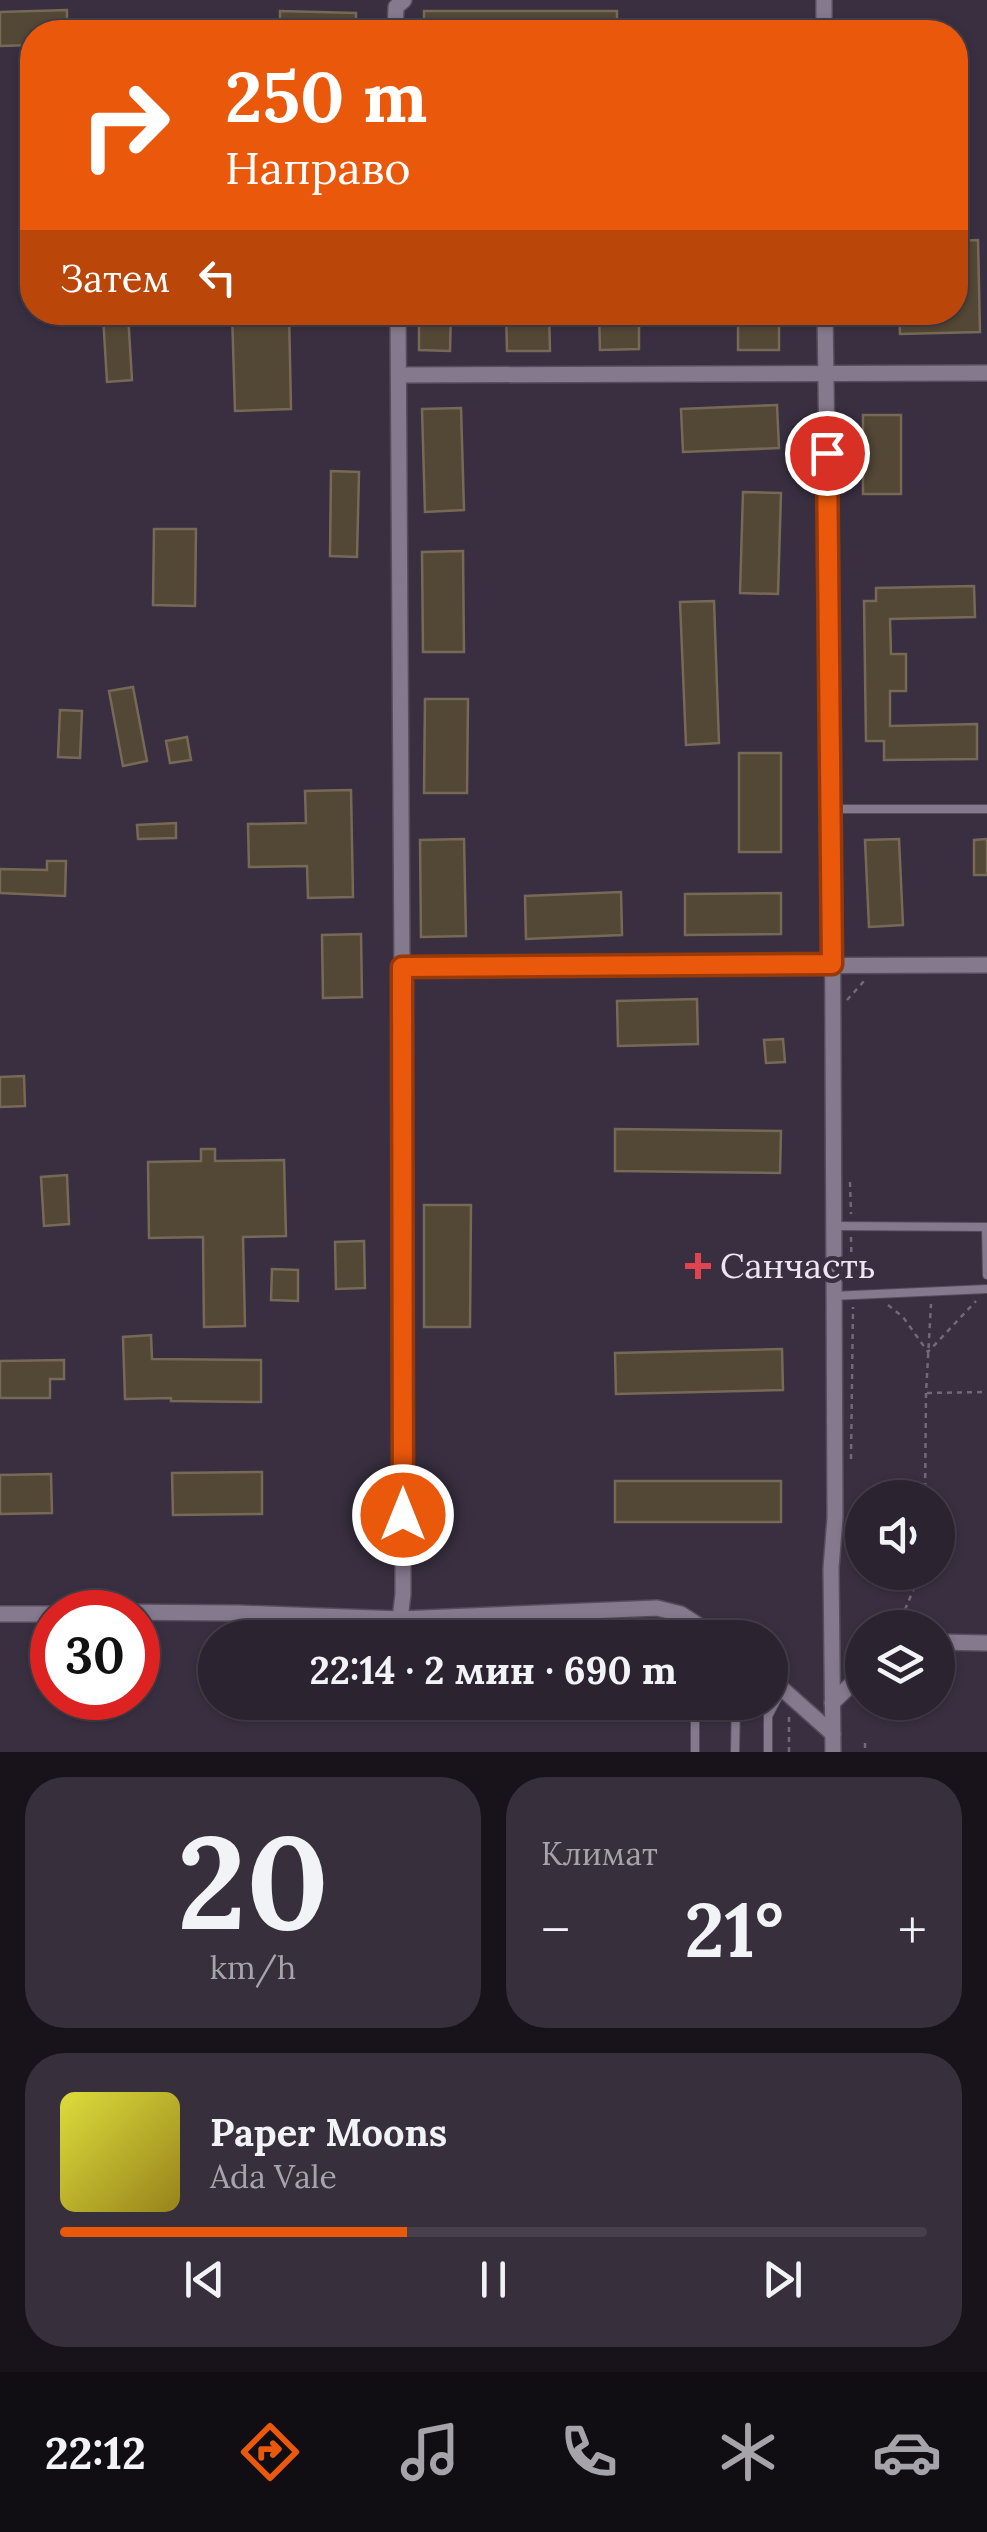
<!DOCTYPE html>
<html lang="ru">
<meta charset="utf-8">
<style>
:root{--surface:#2b2330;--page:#372f3c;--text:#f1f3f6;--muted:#a6a4ab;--line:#47404c;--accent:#ea580c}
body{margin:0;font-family:Lora,serif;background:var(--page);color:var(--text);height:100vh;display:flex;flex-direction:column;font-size:38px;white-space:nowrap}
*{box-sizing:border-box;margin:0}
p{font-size:32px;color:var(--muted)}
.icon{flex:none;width:55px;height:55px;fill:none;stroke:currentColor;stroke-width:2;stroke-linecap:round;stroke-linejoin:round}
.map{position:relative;height:1752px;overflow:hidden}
.sheet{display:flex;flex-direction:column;gap:25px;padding:25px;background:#18131a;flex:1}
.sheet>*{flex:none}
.hud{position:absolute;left:20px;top:20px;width:948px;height:305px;border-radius:40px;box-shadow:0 2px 8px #0004,0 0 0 2px var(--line);background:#ea580c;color:#fff;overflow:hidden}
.controls{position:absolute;left:845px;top:1480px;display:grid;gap:20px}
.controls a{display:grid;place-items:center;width:110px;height:110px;border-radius:50%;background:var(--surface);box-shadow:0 2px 8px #0004,0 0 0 2px var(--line);font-size:50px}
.speed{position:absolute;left:30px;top:1590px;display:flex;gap:20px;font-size:50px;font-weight:700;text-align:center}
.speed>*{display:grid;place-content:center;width:130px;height:130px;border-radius:50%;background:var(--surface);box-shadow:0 2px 8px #0004,0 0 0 2px var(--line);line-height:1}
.speed .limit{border:15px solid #d22;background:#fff;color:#111}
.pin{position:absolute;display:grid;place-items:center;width:85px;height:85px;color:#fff;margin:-42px;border:5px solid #fff;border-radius:50%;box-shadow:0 2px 10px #0007}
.me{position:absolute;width:110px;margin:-55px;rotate:0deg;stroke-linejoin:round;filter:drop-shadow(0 0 8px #0008)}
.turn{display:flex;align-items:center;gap:35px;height:210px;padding:0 40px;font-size:45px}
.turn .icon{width:130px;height:130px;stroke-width:2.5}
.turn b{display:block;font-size:70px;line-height:85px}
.then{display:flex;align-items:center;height:95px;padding:0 40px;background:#0003;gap:20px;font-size:38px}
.big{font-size:75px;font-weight:700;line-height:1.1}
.sheet .tile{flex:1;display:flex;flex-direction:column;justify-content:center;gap:15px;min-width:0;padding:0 35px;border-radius:40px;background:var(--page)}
.sheet .dial{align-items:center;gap:0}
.dial b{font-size:130px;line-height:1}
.song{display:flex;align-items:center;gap:30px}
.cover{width:120px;height:120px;border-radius:15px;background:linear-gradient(135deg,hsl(60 70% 55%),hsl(50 70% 35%))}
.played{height:10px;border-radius:5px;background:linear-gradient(90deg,var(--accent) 40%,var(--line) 40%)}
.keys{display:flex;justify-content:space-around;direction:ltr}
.heat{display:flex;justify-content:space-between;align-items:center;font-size:55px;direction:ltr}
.sheet .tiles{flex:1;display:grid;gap:25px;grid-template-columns:1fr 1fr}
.tile:last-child{grid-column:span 2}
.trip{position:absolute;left:198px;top:1620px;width:590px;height:100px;border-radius:50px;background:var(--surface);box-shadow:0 2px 8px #0004,0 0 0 2px var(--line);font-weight:700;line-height:100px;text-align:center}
.tab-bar{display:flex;height:160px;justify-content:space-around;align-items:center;background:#110e13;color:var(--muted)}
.tab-bar .icon{width:70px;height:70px}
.tab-bar .current{color:var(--accent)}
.tab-bar b{font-size:45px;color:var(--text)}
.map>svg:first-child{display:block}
.building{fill:#534735;stroke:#766a57;stroke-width:2.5}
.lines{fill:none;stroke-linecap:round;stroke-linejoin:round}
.lane-casing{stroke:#564d5c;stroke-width:10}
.street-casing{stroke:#564d5c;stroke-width:18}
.path{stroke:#716878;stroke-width:2.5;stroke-dasharray:5 5;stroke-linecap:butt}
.lane{stroke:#85798d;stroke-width:8}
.street{stroke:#85798d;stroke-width:15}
.route-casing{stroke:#983908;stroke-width:25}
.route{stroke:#ea580c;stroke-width:18}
.health-dot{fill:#e0444e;stroke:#392f40;stroke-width:4}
.labels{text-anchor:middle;stroke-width:9;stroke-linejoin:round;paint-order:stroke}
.poi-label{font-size:35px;fill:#ede6f2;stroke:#392f40;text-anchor:start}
</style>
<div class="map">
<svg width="987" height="1752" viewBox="0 0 987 1752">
<rect width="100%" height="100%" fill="#392f40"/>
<!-- building -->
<g class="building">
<polygon points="67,10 67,32 32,32 32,45 0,46 0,12"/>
<polygon points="280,11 356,13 356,32 280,32"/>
<rect x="424" y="11" width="193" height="21"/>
<polygon points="978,240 980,332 900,334 899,312 955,312 955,241"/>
<polygon points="232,312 289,312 291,409 235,411"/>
<polygon points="419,312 451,312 450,351 419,350"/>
<polygon points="506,312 549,312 550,351 507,351"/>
<polygon points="599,312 639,312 639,349 600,350"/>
<rect x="738" y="312" width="41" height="38"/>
<polygon points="128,314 132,380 107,382 103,316"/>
<polygon points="777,405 779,448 683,452 681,409"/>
<polygon points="461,408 464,510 425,512 422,409"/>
<rect x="863" y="415" width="38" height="79"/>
<polygon points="331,471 359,472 357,557 330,556"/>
<polygon points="743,492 781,493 778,594 740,593"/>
<polygon points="154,529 196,529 195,606 153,605"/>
<polygon points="463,551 464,652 423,652 422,552"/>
<polygon points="974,586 975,617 890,619 891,654 906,654 906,691 890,691 890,726 977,724 977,759 884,760 884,741 866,741 864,601 876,601 876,588"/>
<polygon points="714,601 719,743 686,745 680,602"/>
<polygon points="133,687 147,761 123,766 109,691"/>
<polygon points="425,699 468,699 467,793 424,793"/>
<polygon points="60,710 82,711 80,758 58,757"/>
<polygon points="187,737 191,760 170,763 166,741"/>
<rect x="739" y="753" width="42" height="99"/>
<polygon points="351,790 353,897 308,898 307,866 249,867 248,824 306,823 305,791"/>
<polygon points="176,823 176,838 138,839 137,825"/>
<polygon points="464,839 466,936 421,937 420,840"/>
<polygon points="899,839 903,925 869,927 865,840"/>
<polygon points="987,839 987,875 974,875 974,840"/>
<polygon points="47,861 66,861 65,896 0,893 0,869 47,870"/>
<polygon points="621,892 622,935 526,939 525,896"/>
<polygon points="781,893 781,934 685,935 685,894"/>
<polygon points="361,934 362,997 323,998 322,935"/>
<polygon points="697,999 698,1044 618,1046 617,1001"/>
<polygon points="783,1039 785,1062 766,1063 764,1040"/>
<polygon points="24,1076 25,1106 0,1107 0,1077"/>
<polygon points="615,1129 781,1131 780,1173 615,1171"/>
<polygon points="201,1149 215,1149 215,1161 284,1160 286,1236 243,1237 245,1326 204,1327 203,1237 149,1238 148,1162 201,1161"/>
<polygon points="67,1175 69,1224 44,1226 41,1177"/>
<polygon points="424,1205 471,1205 470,1327 424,1327"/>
<polygon points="364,1241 365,1288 336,1289 335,1242"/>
<polygon points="272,1269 298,1270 298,1301 271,1300"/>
<polygon points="151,1335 152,1359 261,1360 261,1402 171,1401 171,1398 125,1399 123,1337"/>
<polygon points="782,1349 783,1390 616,1394 615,1353"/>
<polygon points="64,1360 64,1379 50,1379 50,1398 0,1398 0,1361"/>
<polygon points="262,1472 262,1514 173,1515 172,1473"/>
<polygon points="51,1474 52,1513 0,1514 0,1475"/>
<rect x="615" y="1481" width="166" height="41"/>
</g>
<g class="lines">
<defs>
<g id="lane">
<polyline points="832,809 987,809"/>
<polyline points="834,1226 986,1227 987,1275"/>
<polyline points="832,1296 987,1289"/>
<polyline points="695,1702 695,1752"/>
<polyline points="735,1752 736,1702"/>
<polyline points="768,1752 768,1716 783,1688"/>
</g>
<g id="street">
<polyline points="824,0 824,32"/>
<polyline points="395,32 396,7 404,0"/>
<polyline points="398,312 402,967 403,1594 400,1619"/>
<polyline points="825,312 832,809 835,1518 831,1568 833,1752"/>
<polyline points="399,375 987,373"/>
<polyline points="402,967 987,965"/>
<polyline points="108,1612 239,1613 400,1619 657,1608 681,1614 718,1638"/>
<polyline points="0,1614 52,1614"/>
<polyline points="938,1642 987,1643"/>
<polyline points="770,1678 833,1734"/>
<polyline points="832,1703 862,1674"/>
</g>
</defs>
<!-- lane casing -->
<use href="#lane" class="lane-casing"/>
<!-- street casing -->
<use href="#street" class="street-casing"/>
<!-- path -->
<g class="path">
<polyline points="847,1000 865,980"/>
<polyline points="850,1182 851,1214"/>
<polyline points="851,1237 852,1284"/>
<polyline points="888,1305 903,1317 928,1352 976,1301"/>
<polyline points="927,1393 987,1392"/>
<polyline points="851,1459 853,1307"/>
<polyline points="925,1498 926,1393 931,1304"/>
<polyline points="897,1628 916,1584 924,1576"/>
<polyline points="865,1743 865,1752"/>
<polyline points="789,1752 789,1716"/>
</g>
<!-- lane -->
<use href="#lane" class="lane"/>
<!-- street -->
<use href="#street" class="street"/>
</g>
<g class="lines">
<defs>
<polyline id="route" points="403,1515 402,967 832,964 827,453"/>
</defs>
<!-- route casing -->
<use href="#route" class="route-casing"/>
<!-- route -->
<use href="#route" class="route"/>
</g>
<!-- markers -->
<path class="health-dot" d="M693 1251h10v10h10v10h-10v10h-10v-10h-10v-10h10z"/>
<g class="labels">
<!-- poi labels -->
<g class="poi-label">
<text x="720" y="1278">Санчасть</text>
</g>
</g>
</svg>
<div class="controls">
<a><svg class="icon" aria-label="sound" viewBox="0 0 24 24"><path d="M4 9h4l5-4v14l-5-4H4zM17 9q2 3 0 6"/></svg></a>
<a><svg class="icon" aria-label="layers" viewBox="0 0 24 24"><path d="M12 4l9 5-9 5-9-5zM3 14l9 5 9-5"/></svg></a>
</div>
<div class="speed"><div class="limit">30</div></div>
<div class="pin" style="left:827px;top:453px;background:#d93025"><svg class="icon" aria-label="arrive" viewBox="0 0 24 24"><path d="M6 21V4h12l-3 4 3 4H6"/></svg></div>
<svg class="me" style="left:403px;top:1515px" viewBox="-20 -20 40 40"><circle r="17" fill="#ea580c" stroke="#fff" stroke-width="3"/><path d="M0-11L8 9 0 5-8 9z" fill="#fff"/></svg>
<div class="trip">22:14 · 2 мин · 690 m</div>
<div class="hud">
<div class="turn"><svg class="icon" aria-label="right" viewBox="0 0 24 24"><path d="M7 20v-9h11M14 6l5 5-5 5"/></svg><div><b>250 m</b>Направо</div></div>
<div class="then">Затем<svg class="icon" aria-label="left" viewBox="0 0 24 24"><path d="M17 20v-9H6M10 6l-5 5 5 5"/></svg></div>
</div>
</div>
<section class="sheet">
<div class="tiles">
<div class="tile dial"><b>20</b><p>km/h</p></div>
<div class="tile"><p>Климат</p>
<div class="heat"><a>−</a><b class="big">21°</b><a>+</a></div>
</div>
<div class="tile">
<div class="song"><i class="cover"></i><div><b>Paper Moons</b><p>Ada Vale</p></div></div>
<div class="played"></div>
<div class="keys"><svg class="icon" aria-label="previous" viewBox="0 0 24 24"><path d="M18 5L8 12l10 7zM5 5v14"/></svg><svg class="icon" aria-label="pause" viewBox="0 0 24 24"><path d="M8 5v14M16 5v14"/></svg><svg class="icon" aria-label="next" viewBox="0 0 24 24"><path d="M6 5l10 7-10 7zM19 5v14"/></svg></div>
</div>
</div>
</section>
<nav class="tab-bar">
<b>22:12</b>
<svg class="icon current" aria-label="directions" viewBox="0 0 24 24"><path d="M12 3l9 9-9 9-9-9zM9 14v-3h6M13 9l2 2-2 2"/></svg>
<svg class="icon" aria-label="music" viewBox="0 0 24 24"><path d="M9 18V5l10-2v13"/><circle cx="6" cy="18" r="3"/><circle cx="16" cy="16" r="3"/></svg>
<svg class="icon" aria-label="phone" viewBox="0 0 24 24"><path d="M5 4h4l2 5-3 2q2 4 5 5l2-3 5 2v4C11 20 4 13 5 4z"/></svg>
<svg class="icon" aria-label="climate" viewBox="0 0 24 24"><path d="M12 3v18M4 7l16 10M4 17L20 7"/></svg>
<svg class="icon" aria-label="car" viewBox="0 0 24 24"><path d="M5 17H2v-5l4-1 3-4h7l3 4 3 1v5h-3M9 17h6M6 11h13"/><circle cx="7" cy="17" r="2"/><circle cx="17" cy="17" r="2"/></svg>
</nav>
